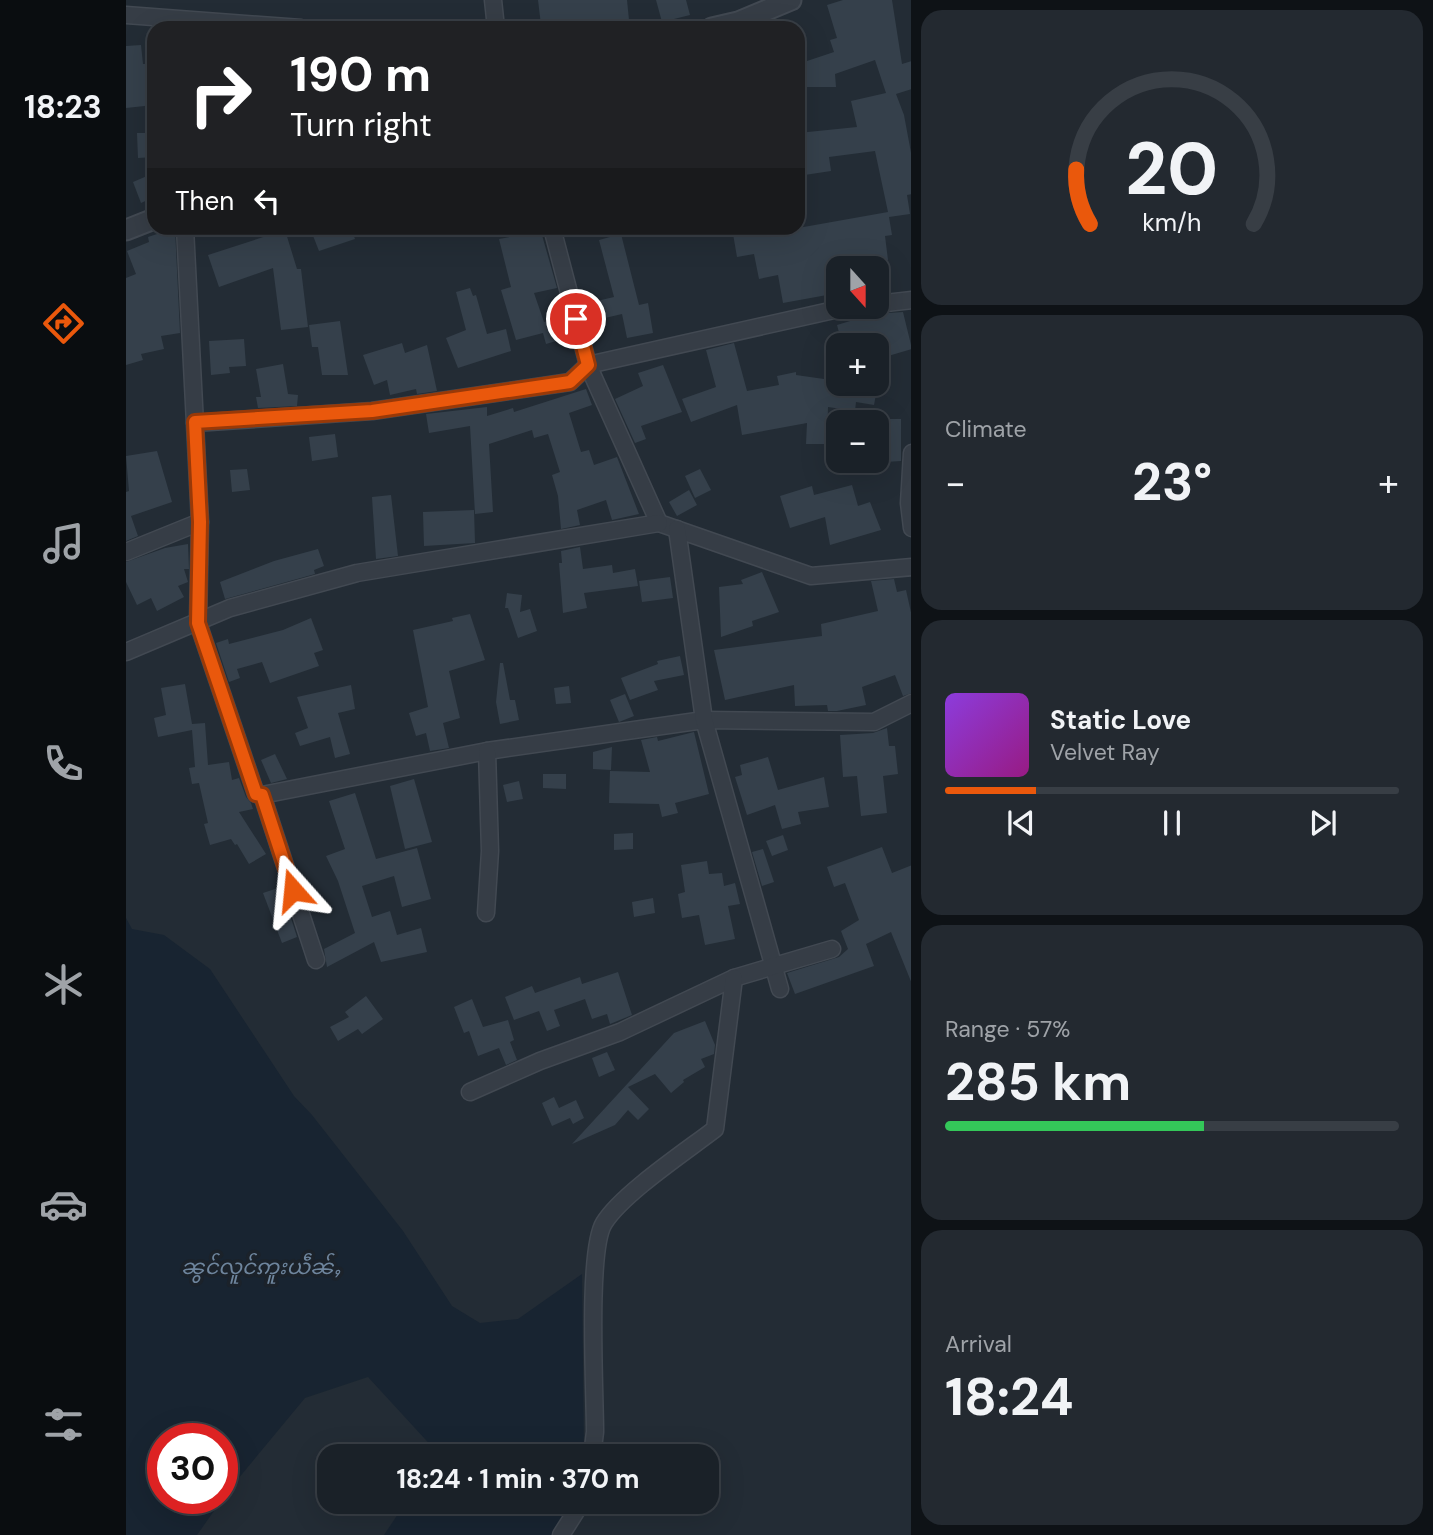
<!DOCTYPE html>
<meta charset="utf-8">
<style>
:root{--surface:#1a2128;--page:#232930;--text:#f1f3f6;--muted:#9fa3a8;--line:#383e45;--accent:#ea580c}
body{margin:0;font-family:"DM Sans","Noto Sans Myanmar",sans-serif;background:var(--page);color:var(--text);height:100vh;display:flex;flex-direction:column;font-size:26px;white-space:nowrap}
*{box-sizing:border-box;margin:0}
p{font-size:23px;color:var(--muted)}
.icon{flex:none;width:38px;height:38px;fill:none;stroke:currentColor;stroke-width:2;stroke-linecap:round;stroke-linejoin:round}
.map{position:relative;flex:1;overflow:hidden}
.sheet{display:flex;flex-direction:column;gap:10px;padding:10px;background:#0e1216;width:522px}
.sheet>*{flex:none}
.top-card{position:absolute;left:21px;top:21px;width:658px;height:214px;border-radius:21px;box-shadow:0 7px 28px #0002,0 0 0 2px var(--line);background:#202124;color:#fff;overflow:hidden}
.needle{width:46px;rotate:159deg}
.buttons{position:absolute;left:700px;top:256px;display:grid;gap:14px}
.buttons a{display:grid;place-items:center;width:63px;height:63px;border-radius:14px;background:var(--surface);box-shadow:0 7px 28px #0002,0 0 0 2px var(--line);font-size:35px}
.speed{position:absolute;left:21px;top:1423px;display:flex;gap:14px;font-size:35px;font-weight:700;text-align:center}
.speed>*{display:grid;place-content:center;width:91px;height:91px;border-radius:50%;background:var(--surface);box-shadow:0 7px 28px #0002,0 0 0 2px var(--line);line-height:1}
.speed .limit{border:10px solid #d22;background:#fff;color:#111}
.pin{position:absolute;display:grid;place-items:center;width:60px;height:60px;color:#fff;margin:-30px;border:4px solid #fff;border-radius:50%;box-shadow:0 2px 7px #0007}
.me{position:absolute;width:77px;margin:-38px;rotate:342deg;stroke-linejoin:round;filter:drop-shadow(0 0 5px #0008)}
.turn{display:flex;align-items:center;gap:24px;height:147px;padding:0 28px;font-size:32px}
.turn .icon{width:91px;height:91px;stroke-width:2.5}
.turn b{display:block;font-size:49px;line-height:60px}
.then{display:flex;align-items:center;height:66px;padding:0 28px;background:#0003;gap:14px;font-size:26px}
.big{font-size:52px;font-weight:700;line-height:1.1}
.sheet .tile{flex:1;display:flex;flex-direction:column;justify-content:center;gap:10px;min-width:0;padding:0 24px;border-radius:21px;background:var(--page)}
.sheet .dial{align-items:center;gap:0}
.dial svg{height:182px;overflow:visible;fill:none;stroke:var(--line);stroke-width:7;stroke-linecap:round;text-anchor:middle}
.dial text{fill:var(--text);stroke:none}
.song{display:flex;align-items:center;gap:21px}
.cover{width:84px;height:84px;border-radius:10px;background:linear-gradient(135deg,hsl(270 70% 55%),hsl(310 70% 35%))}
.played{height:7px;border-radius:4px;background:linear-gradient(90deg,var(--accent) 20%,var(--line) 20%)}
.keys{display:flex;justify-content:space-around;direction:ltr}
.heat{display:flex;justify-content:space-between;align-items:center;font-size:38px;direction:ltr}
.charge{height:10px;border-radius:5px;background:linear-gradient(90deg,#34c759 57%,var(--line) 0)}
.trip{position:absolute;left:191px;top:1444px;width:402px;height:70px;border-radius:21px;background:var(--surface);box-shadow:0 7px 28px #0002,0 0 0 2px var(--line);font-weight:700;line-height:70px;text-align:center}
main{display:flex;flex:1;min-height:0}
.dock{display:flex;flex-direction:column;width:126px;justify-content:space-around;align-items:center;background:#0a0d10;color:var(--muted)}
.dock .icon{width:49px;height:49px}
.dock .on{color:var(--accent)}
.dock b{font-size:32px;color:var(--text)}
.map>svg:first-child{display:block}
.water{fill:#182431;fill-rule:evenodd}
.building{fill:#35404b}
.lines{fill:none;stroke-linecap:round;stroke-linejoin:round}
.minor-casing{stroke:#424952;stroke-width:19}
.tertiary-casing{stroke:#424952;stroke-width:23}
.minor{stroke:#363d46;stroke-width:16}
.tertiary{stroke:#363d46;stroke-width:19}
.route-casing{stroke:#983908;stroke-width:18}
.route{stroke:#ea580c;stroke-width:12}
.labels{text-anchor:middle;stroke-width:7;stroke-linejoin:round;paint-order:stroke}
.water-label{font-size:21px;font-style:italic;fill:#6e859d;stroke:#1b222a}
</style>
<main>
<nav class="dock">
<b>18:23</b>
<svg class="icon on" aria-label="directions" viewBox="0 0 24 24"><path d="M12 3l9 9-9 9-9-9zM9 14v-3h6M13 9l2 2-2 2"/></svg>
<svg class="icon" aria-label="music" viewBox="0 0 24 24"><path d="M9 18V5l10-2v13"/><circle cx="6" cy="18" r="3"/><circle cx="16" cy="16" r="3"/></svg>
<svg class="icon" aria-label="phone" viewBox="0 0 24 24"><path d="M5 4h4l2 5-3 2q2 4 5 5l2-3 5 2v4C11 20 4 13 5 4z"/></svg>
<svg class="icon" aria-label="climate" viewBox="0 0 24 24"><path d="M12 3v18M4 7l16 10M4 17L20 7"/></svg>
<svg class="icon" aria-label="car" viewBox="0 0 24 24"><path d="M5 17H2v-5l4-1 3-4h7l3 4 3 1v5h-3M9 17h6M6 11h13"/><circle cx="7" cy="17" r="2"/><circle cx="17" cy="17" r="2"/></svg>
<svg class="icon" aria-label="filters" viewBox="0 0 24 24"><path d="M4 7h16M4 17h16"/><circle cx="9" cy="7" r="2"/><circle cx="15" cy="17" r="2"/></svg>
</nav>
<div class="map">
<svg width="786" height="1535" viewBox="0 0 786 1535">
<rect width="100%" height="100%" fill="#232c35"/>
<!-- water -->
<g class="water">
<path d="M0,918L6,929L38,935L84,969L168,1096L186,1115L277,1231L326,1306L354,1323L392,1319L456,1274L458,1456H308L310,1451L242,1377L179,1398L102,1491L71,1535H0ZM37,1438H96V1498H37Z"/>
<polygon points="280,1502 451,1502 429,1535 258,1535"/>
</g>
<!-- building -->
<g class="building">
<polygon points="412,0 501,0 503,20 415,25"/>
<polygon points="530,0 560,0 564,15 536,22"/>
<polygon points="717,0 766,0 776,64 786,61 786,89 770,94 778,115 786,158 786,194 781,195 784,214 763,217 766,235 759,236 762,260 751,261 752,268 712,268 712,293 657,303 652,275 633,279 628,254 611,257 606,228 672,228 762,212 749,151 703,157 705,171 672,176 672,133 731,127 725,101 760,93 749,60 709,74 710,87 672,87 672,64 708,52 704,40 711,38 701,5"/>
<polygon points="15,45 17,64 28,64 28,105 0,108 0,46"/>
<polygon points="11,133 28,133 28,157 12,158"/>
<polygon points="28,173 28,197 15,203 7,182"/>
<polygon points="49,228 54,333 35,336 38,349 15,354 17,360 0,365 0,278 10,274 1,251 23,242 22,237"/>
<polygon points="184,228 225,228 229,239 193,251"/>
<polygon points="393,228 414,228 431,288 408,293 418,322 438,316 444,337 420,344 417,333 390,340 375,290 385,287 373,239 395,235"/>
<polygon points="159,230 171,269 175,269 182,327 155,330 147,268 93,287 82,255"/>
<polygon points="495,234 513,305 522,303 527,333 501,338 496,314 462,322 458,304 488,297 473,240"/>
<polygon points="344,288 347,296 350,295 361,334 380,329 385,351 332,368 320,338 340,330 330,292"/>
<polygon points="777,312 786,349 752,359 751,345 748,345 745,335 716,344 711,325 747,314"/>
<polygon points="214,321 222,375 196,375 192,347 186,347 183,325"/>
<polygon points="118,339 120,366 103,367 104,373 85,375 83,341"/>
<polygon points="276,343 279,353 301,345 311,391 291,394 290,389 264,395 261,380 248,385 237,355"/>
<polygon points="608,343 621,391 653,385 651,376 670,372 670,375 712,381 712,383 733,383 732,386 751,389 748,405 730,402 729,411 702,407 701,444 680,444 681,423 616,435 611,405 565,422 556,399 590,387 580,350"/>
<polygon points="157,364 162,394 172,395 171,406 132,408 130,397 135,397 130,369"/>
<polygon points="537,365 556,412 515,426 520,439 509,443 489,399 517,386 512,373"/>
<polygon points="460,389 466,405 443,413 455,452 463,450 468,465 491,457 513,514 486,520 480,500 451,510 454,525 435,529 432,496 426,475 434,472 422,434 408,438 406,430 363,444 367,512 349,514 344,426 303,433 300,414 361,407 361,416 387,408 388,412"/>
<polygon points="755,419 775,419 775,461 759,462 759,455 751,455 751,433 755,433"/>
<polygon points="209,434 212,457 186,461 183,437"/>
<polygon points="31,451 46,502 5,516 12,536 0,541 0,492 3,491 0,456"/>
<polygon points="121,469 124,490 106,492 104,470"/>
<polygon points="574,469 585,490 569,498 559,476"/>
<polygon points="726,485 732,506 744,502 755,530 704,545 699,517 664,528 654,496 686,486 688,495"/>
<polygon points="563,490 571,505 551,516 543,502"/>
<polygon points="265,495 272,556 250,559 246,497"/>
<polygon points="348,510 349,543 298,546 297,512"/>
<polygon points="62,544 63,569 58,569 62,582 52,586 58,597 31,611 25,598 11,605 0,582 0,562 39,548"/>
<polygon points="454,547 457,569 486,565 487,573 509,569 512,586 458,593 461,608 437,613 433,563 436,563 435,551"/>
<polygon points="192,549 198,566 188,570 189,574 99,599 94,582 148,561"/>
<polygon points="636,572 653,612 626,621 627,626 595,637 593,587 617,584 615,580"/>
<polygon points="544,577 547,598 516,602 513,581"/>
<polygon points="768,579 771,592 780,590 786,617 786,693 777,696 769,675 736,687 740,705 711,711 702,711 701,705 669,706 668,685 599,700 588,650 696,636 695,624 752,611 745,581"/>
<polygon points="381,593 396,595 394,612 404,609 411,631 392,638 382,608 379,608"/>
<polygon points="344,614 359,660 323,671 334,718 317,723 323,748 304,751 300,733 290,736 283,713 302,707 287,630 327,621 326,618"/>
<polygon points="185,618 197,650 188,653 193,666 144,683 136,662 111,669 114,678 103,682 90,643 102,639 103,644 157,630"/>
<polygon points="554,656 558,675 528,681 532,690 504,700 495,678 532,664 531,661"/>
<polygon points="374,663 377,663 384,700 389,700 393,720 374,724 370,702"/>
<polygon points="59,684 66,724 79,723 82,765 103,762 106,780 113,778 120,797 125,803 127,809 113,812 140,854 123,864 111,844 109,845 105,839 84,845 78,824 82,823 73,783 66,784 63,768 69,767 66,730 32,737 28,718 40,715 35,688"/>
<polygon points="225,685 229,709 212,713 224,754 209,758 204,737 174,746 169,733 182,728 171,697"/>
<polygon points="443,686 445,703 430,704 428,688"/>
<polygon points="499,694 508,716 493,722 484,700"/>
<polygon points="761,728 763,746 769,746 772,774 757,776 761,813 735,816 731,776 717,777 714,735 747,733"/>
<polygon points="568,732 583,794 549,803 552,813 536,817 533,804 483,803 484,771 524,772 515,740 531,737 532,741"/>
<polygon points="486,747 485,770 467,769 467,752"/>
<polygon points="149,754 161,779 145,783 135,760"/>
<polygon points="642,757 652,790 698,777 703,807 672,812 675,824 656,829 649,805 621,815 609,777 616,775 614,765"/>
<polygon points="417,774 440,774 440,789 417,788"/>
<polygon points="288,779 306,842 279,849 264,786"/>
<polygon points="393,781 397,799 381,802 377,785"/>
<polygon points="229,793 250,859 291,848 305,899 276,907 268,876 236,886 246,917 264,911 271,935 295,928 301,952 255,962 248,942 201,967 198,949 229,933 212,881 200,856 219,849 203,801"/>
<polygon points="507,833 507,849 488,850 488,834"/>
<polygon points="657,835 662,850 646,856 640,841"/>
<polygon points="756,847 766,873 786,865 786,984 765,932 740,944 748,966 669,994 661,973 713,957 722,949 715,931 733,920 719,883 708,887 701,867"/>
<polygon points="637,849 648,882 636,886 626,852"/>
<polygon points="581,861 583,874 596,873 598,886 609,883 614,904 602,906 609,939 579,945 573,915 556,918 552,894 559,892 555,865"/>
<polygon points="155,887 171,937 156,943 137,893"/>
<polygon points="527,898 529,913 508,917 506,902"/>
<polygon points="492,972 506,1015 484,1024 481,1014 466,1019 459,999 428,1010 434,1026 421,1031 413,1011 388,1020 379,997 406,986 409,993 454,977 456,984"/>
<polygon points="240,996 257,1019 236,1034 232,1029 212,1041 204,1027 223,1017 219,1012"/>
<polygon points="346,999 357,1027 382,1020 388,1040 384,1042 391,1060 380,1065 373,1048 352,1056 343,1031 338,1033 328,1007"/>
<polygon points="579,1021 589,1045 588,1054 575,1059 579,1067 557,1080 558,1082 545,1093 529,1074 502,1087 523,1109 512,1120 502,1110 489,1125 446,1144 548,1033"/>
<polygon points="481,1052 489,1070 473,1077 466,1058"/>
<polygon points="428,1097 433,1108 450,1100 458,1118 447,1124 444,1118 426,1126 416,1103"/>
</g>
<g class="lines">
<defs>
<g id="minor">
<polyline points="367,0 370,28"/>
<polyline points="0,15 175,28"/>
<polyline points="59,228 74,522 72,623 130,794 136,795 361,751 578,720 748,722 786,703"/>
<polyline points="426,228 462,365 533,523 685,576 786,567"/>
<polyline points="751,304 786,300"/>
<polyline points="69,423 246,411 444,382 462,365 726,306"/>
<polyline points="786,453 783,503 786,528"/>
<polyline points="551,529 578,720 654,989"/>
<polyline points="0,552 74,522"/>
<polyline points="0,652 104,608 231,573 533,523"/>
<polyline points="136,795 190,960"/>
<polyline points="360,913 364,851 361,751"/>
<polyline points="344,1092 414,1061 494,1032 608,978 706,949"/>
<path d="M466,1456L469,1432C469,1393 461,1250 478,1223C496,1194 559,1152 589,1129L608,978"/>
<polyline points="435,1535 456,1502"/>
</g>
<g id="tertiary">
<polyline points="586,28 612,22 665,0"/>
<polyline points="0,230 28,219"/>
</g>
</defs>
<!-- minor casing -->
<use href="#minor" class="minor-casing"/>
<!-- tertiary casing -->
<use href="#tertiary" class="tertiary-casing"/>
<!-- minor -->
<use href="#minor" class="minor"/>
<!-- tertiary -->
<use href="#tertiary" class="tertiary"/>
</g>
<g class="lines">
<defs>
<polyline id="route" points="167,890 136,795 130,794 72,623 74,522 69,422 246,411 444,382 462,365 450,319"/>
</defs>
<!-- route casing -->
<use href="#route" class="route-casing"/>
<!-- route -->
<use href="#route" class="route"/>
</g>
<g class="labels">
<!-- water labels -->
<g class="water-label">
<text x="135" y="1274">ၼွင်လူင်ဢူးယဵၼ်ႇ</text>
</g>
</g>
</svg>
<div class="buttons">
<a><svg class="needle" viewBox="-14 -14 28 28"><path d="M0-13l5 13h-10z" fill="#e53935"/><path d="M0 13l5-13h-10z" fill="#9fa3a8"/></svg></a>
<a>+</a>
<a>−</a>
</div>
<div class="speed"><div class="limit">30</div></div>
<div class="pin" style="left:450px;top:319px;background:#d93025"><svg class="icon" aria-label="arrive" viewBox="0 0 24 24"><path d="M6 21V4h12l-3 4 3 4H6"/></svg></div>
<svg class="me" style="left:167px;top:890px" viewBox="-20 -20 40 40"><path d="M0-17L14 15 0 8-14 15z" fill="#ea580c" stroke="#fff" stroke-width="4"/></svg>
<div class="trip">18:24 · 1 min · 370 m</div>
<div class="top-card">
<div class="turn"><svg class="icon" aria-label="right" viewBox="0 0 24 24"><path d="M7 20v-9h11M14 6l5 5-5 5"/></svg><div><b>190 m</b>Turn right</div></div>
<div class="then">Then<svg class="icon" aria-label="left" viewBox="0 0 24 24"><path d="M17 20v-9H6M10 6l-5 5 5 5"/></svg></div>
</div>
</div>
<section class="sheet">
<div class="tile dial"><svg viewBox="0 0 100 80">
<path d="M14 69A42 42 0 1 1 86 69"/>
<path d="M14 69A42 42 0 0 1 8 45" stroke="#ea580c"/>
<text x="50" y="56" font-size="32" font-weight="700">20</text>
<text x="50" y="72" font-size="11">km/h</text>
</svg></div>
<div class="tile"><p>Climate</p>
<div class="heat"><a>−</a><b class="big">23°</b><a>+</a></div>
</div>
<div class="tile">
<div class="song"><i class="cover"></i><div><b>Static Love</b><p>Velvet Ray</p></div></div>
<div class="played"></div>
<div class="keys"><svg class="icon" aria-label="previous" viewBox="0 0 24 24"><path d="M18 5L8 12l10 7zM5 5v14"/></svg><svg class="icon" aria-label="pause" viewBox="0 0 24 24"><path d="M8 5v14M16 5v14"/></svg><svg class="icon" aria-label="next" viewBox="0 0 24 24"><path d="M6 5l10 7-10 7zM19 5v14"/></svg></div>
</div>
<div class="tile"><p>Range · 57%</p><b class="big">285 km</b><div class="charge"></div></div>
<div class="tile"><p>Arrival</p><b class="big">18:24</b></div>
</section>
</main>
